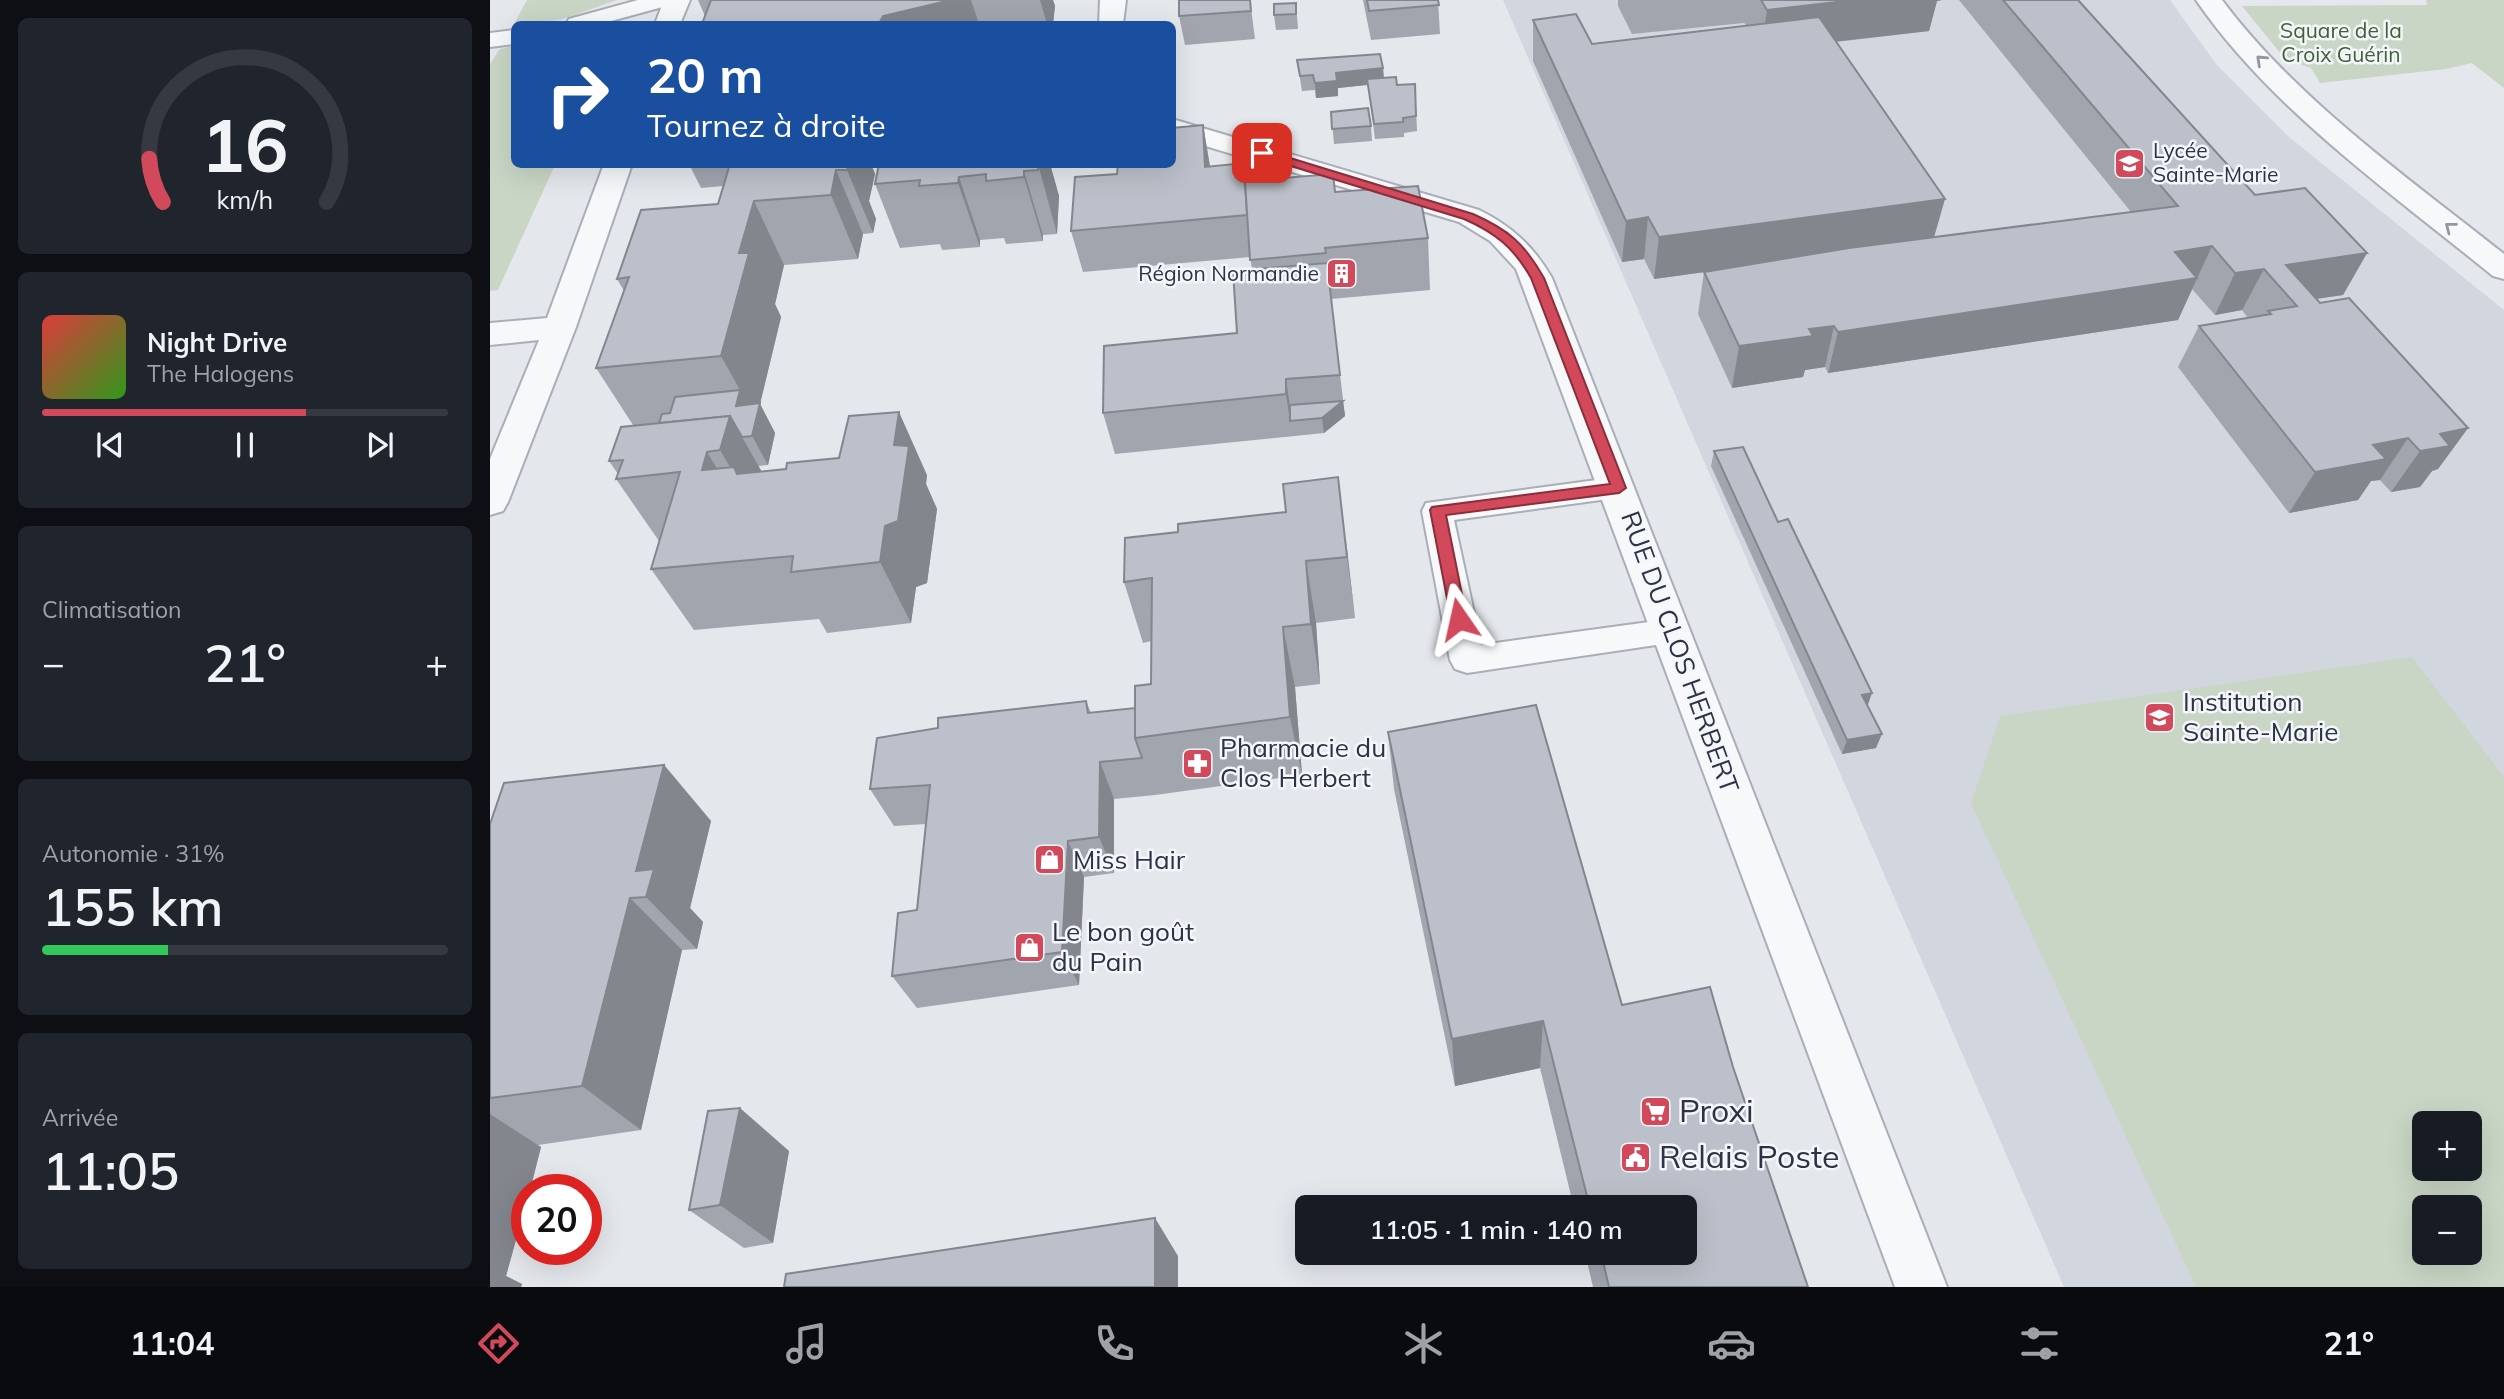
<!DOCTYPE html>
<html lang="fr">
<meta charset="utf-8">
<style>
:root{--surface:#171b24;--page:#20242c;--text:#f1f3f6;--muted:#9ea1a6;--line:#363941;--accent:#d1495b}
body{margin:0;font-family:Mulish,sans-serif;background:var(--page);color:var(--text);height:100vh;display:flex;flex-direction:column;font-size:26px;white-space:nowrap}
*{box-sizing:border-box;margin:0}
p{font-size:23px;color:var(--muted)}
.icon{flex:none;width:38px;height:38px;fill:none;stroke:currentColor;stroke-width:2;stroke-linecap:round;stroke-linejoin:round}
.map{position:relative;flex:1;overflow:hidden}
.side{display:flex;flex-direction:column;gap:18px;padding:18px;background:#0d0f14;width:490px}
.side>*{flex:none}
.top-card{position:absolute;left:21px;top:21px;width:665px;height:147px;border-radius:10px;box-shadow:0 7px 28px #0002;background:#1a4fa0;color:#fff;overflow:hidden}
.tools{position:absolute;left:1922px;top:1111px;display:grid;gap:14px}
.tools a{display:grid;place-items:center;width:70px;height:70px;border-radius:10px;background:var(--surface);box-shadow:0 7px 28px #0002;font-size:35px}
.speed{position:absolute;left:21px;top:1174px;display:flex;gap:14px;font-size:35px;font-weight:700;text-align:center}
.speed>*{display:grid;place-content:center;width:91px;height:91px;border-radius:50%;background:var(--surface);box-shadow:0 7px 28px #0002;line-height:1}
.speed .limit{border:10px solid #d22;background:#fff;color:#111}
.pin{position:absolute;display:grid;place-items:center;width:60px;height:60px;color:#fff;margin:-30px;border-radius:14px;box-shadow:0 4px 10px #0006}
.me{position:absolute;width:77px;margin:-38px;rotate:349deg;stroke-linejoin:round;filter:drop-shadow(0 0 5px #0008)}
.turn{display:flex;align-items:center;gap:24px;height:147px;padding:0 21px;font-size:32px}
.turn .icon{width:91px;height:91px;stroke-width:2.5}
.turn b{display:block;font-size:49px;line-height:60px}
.big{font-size:52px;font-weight:600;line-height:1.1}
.side .widget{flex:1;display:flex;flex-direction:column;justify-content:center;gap:10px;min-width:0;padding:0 24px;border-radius:10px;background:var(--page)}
.side .dial{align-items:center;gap:0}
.dial svg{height:182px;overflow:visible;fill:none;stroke:var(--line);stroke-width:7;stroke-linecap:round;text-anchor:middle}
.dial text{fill:var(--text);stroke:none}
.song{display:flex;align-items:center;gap:21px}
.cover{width:84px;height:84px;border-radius:10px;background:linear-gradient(135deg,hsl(0 70% 55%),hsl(110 70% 35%))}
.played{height:7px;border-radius:4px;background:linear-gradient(90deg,var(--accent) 65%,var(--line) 65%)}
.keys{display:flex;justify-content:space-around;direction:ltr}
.heat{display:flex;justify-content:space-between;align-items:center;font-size:38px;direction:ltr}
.charge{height:10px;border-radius:5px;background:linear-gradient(90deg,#34c759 31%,var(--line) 0)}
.trip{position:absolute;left:805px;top:1195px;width:402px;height:70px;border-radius:10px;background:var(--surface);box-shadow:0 7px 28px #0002;font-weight:600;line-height:70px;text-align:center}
.menu{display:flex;height:112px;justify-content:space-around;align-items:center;background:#090b0e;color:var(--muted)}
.menu .icon{width:49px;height:49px}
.menu .selected{color:var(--accent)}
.menu b{font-size:32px;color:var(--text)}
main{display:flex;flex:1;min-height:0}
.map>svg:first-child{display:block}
.built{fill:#d2d6de;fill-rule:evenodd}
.green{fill:#c9d6c5;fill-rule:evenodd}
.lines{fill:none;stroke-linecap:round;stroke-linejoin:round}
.service-casing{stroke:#a9aeb7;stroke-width:4}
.minor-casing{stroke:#a9aeb7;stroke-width:4}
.tertiary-casing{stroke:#a9aeb7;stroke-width:4}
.service{fill:#f7f8fa;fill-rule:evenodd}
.minor{fill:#f7f8fa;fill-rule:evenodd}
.tertiary{fill:#f7f8fa;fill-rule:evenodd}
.wall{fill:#a1a5ae}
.shaded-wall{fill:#83868d}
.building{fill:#bbc0ca;stroke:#83868d;stroke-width:2}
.oneway{stroke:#9196a0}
.route{fill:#d1495b;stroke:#882f3b;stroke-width:2}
.labels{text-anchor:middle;stroke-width:5;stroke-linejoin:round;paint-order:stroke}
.far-park-label{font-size:21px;fill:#3f6138;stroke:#f4f6f9}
.far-poi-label{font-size:21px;fill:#2b3445;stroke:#f4f6f9;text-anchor:start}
.street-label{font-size:26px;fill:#2b3445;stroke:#f4f6f9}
.poi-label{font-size:26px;fill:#2b3445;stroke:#f4f6f9;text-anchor:start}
.near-poi-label{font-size:32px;fill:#2b3445;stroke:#f4f6f9;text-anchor:start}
</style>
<main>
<section class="side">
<div class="widget dial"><svg viewBox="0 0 100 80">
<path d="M14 69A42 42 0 1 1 86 69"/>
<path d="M14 69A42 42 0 0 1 8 50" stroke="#d1495b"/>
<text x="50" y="56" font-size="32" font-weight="700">16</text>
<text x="50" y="72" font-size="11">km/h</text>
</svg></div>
<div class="widget">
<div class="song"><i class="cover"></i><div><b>Night Drive</b><p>The Halogens</p></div></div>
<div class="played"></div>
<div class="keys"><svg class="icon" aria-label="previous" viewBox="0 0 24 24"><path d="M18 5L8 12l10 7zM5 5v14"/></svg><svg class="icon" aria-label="pause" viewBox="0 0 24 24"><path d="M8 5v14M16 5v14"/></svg><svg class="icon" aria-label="next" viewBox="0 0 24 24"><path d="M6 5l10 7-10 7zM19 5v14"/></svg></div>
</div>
<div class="widget"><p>Climatisation</p>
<div class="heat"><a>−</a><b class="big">21°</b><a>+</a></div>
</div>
<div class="widget"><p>Autonomie · 31%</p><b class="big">155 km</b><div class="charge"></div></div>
<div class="widget"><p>Arrivée</p><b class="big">11:05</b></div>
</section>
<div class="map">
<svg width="2014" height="1287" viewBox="0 0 2014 1287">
<rect width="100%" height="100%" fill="#e4e7ec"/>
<!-- built -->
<path class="built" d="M1013,0H1680L1726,64L1799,137L2014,310V1287H1574ZM1934,1124H1979V1169H1934ZM1934,1208H1979V1253H1934Z"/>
<!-- green -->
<g class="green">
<polygon points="37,0 127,0 70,20 24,24"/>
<polygon points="1936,0 2014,0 2014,88 1982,63 1956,69 1830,83 1821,68 1795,59 1752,6 1937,5"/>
<polygon points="24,46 24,164 65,165 8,290 0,291 0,64 10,49"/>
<path d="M1922,657L2014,777V1287H1706L1481,803L1510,716ZM1934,1124H1979V1169H1934ZM1934,1208H1979V1253H1934Z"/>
</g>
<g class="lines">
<defs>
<g id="service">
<polygon points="148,0 183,0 180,5 110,24 76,24 79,19"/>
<polygon points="24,30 24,44 0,47 0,33"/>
<polygon points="1129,477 1140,480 1144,488 1140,496 964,520 991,645 1181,619 1193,623 1198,632 1193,641 977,673 965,669 960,660 932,511 936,503"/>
</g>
<g id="minor">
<polygon points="174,0 200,0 190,24 165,24"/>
<polygon points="610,0 636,0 633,24 609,24"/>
<path d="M682,119L989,210C1022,226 1044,247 1062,278L1457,1287H1405L1026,269L1000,241L969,222L682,136Z"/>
<polygon points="114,164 142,164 86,327 18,502 13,511 0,515 0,459 49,340 0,345 0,323 57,318"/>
</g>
<path id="tertiary" d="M1706,0H1732C1805,98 1918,178 2014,254V279L2003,276C1901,193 1781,109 1706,0Z"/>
</defs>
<!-- service casing -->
<use href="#service" class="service-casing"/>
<!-- minor casing -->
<use href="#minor" class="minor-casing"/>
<!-- tertiary casing -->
<use href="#tertiary" class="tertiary-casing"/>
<!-- service -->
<use href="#service" class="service"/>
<!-- minor -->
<use href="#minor" class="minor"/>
<!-- tertiary -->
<use href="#tertiary" class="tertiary"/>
</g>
<!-- wall -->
<g class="wall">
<polygon points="208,0 563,0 565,6 563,24 212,24 215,16"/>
<polygon points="760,0 765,39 695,45 689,16"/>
<polygon points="873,0 948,0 950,34 881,40"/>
<polygon points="1128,0 1452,0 1447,1 1439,31 1346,42 1444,237 1641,212 1469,0 1589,0 1765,195 1877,253 1853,295 1826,299 1978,428 1948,469 1942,471 1930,487 1901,492 1890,480 1881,481 1868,500 1799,513 1688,367 1709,326 1758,318 1752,310 1725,315 1702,289 1688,320 1338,373 1335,367 1315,370 1313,377 1242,388 1208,314 1214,272 1164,279 1154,259 1132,262 1043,61 1043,20 1102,44 1256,25 1254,23 1142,34 1128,6"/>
<polygon points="806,3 808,29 786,30 784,15"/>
<polygon points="807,60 893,68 894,78 907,85 925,84 927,131 914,133 914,137 885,139 878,85 848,88 848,96 826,98 825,90 812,91"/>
<polygon points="841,112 881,126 882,141 844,144"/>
<polygon points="713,125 720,166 758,181 845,192 938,238 940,290 841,299 855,416 834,433 625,454 613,413 747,333 762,269 760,257 593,272 581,231 627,174"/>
<polygon points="199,164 381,164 385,174 379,201 386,219 383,233 373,234 368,259 294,265 285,304 291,317 270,404 285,433 278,465 268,466 271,471 437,475 436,484 447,509 437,583 426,587 421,623 337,633 329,619 204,630 161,569 169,541 126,479 128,474 119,461 143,425 106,368 134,291 127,279 228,204 233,186 211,188"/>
<polygon points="560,164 569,196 567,234 553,235 553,241 516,244 514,238 490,240 490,247 452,250 450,244 410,248 385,184"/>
<polygon points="1224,451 1288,522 1382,693 1377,705 1386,748 1352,754 1221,466"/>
<polygon points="848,477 865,618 826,623 830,684 805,687 812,775 665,795 624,799 624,873 594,877 589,985 427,1008 402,976 427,910 436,824 404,826 380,789 448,728 596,701 601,713 645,708 661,684 661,641 653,643 634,582 688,532 796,512"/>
<polygon points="898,732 1132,1005 1243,1067 1318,1287 1103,1287 1095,1253 1195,1253 1195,1208 1084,1208 1050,1068 965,1086 904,789"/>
<polygon points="174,765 221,821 200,908 213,922 207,949 192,950 151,1130 48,1145 51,1147 40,1190 37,1190 37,1200 16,1276 32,1284 31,1287 0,1287 0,824"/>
<polygon points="299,1151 283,1243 254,1248 199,1210"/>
</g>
<!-- shaded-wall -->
<g class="shaded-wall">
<polygon points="461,0 481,0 489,24 389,24 393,16"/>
<polygon points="550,0 563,0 565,6 563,24 557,24"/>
<polygon points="1364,0 1452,0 1447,1 1439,31 1271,50 1277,10"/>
<polygon points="893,68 894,83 848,88 848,96 826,98 825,83 846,73"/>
<polygon points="713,125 720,167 715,167"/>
<polygon points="353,164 381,164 385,174 379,201 386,219 383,233 357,170"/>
<polygon points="548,164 560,164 569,196 567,234"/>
<polygon points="346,170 373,234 368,259 341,195"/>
<polygon points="534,171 553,235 553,241 534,177"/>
<polygon points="469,177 490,240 490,247 468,183"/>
<polygon points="1455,199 1443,241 1164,279 1169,237"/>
<polygon points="264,201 294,265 285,304 291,317 270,404 285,433 278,465 246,406 250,390 231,356 249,253"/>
<polygon points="1158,217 1154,259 1132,262 1136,221"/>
<polygon points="1722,246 1688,320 1338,373 1348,332 1685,252"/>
<polygon points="1877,253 1853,295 1804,302 1796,265"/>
<polygon points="1774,269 1752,310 1725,315 1745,273"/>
<polygon points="1344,326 1335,367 1315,370 1313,377 1242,388 1249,346 1319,329"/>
<polygon points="796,379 802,420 800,421 796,394"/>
<polygon points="853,401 855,416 834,433 832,418"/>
<polygon points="409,412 437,475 436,484 447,509 437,583 426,587 421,623 390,562 395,526 404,445"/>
<polygon points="240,416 276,479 267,513 230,450"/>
<polygon points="1978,428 1948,469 1942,471 1930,487 1901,492 1930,451 1950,434"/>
<polygon points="1918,438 1890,480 1881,481 1868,500 1799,513 1825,472 1883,445"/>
<polygon points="217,452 255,515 212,470"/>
<polygon points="856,540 865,618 857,557"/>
<polygon points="816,561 826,623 830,684 821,624"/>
<polygon points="793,627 805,687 812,775 800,717"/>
<polygon points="1382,693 1377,707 1372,695"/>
<polygon points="1392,734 1386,748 1352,754 1357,740"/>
<polygon points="610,762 624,799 624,873 609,837"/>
<polygon points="174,765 221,821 200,908 213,922 207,949 156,897 146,871"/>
<polygon points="578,841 594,877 589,985 572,952"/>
<polygon points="140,898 192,950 151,1130 92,1086"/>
<polygon points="1053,1021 1050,1068 965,1086 962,1039"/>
<polygon points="250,1108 299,1151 283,1243 230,1205"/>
<polygon points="0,1114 51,1147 40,1190 37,1190 37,1200 16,1276 32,1284 31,1287 0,1287"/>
<polygon points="665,1218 688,1256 688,1287 665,1287"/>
</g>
<!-- building -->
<g class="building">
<polygon points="221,0 461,0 393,16 389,24 212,24"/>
<polygon points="689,0 760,0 761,11 689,16"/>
<polygon points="877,0 948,0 949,5 879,11"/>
<polygon points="1271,0 1364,0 1277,10"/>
<polygon points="1513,0 1588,0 1765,195 1815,188 1877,253 1796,265 1830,303 1859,298 1978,428 1950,434 1960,446 1930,451 1918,438 1883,445 1896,459 1825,472 1709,326 1781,314 1778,311 1807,306 1774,269 1745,273 1722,246 1685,252 1707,278 1348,332 1344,326 1319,329 1323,336 1249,346 1214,272 1359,248 1688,206"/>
<polygon points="806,3 806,14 784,15 784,4"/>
<polygon points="1086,14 1102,44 1329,17 1455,199 1169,237 1158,217 1136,221 1043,20"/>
<polygon points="890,54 893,68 846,73 847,81 825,83 823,75 810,76 807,60"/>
<polygon points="906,77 907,85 925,84 926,116 913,118 913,122 884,124 877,79"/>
<polygon points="878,108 881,126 842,129 841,112"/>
<polygon points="713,125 715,167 755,163 756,181 755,181 757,215 581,231 585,177 627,174 628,164 682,164 682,128"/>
<polygon points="240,164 359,164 357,170 346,170 341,195 264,201 249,253 259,253 231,356 106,368 139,277 127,279 151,210 228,204"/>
<polygon points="389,164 549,164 548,170 534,171 534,177 496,181 496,174 469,177 468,183 429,186 430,180 385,184"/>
<polygon points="843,174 845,192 928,186 938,238 835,248 836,253 760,260 755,181"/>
<polygon points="837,263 850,375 796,379 796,394 613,413 614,346 747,333 743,271"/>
<polygon points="250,390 246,406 270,403 262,436 252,437 240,416 169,423 172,414 180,413 185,397"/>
<polygon points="853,401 832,418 800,421 800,405"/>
<polygon points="409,412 404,445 419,446 408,521 395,526 390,562 301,572 303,556 161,569 190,472 126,479 133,460 119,461 131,427 240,416 230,450 217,452 212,470 244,467 247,474 296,469 297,463 349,458 359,416"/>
<polygon points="1253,447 1288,522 1298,519 1382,693 1372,695 1392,734 1357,740 1224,451"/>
<polygon points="848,477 857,557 816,561 821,624 793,627 800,717 645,738 645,686 661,684 662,578 634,582 635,538 688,532 688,524 796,512 793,484"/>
<polygon points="596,701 598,713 645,708 645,738 652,758 610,762 609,837 578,841 572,952 402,976 408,913 427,910 440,785 380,789 387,738 448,728 448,718"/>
<polygon points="1046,705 1132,1005 1220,987 1243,1067 1318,1287 1119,1287 1111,1253 1195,1253 1195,1208 1100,1208 1053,1021 962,1039 898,732"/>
<polygon points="174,765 146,871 164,869 156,897 140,898 92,1086 0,1098 0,824 14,783"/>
<polygon points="250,1108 230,1205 199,1210 218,1111"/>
<polygon points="665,1218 665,1287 294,1287 296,1274"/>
</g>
<!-- one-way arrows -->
<defs><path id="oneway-chevron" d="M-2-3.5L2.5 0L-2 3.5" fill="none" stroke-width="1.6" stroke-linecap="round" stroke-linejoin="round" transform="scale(1.75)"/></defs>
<g class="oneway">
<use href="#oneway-chevron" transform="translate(1771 60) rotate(-137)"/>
<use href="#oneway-chevron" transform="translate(1960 227) rotate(-142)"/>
</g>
<!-- route -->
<path class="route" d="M768,151H777L983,214C1019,230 1034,243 1054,278L1136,488L1129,493L956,515L977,619L974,623L969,625L961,619L940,510L942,507L1120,484L1041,278C1024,248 1006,233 974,219L768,156Z"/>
<!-- icons -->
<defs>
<symbol id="school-square" viewBox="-11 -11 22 22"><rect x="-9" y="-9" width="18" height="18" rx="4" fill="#d1495b" stroke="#f4f6f9"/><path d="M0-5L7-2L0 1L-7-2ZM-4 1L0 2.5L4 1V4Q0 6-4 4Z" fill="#fff"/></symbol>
<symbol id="building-square" viewBox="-11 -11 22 22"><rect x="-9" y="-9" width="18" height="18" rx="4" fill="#d1495b" stroke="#f4f6f9"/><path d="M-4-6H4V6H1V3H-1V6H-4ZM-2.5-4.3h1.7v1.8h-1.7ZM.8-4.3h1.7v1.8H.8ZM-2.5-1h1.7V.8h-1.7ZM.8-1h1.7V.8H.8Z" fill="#fff"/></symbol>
<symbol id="pharmacy-square" viewBox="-11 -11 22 22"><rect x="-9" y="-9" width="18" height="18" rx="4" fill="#d1495b" stroke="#f4f6f9"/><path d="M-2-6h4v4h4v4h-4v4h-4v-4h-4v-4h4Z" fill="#fff"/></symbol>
<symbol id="shop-square" viewBox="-11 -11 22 22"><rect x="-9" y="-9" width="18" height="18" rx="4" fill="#d1495b" stroke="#f4f6f9"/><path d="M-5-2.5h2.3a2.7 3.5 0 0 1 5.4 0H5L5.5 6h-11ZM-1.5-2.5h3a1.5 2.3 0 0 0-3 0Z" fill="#fff"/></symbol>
<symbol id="supermarket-square" viewBox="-11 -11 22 22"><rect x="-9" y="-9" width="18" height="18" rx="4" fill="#d1495b" stroke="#f4f6f9"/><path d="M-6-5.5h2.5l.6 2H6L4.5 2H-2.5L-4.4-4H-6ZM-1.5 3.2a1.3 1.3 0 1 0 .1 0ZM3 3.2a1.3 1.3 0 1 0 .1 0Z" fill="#fff"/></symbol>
<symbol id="civic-square" viewBox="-11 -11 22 22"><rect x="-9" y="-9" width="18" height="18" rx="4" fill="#d1495b" stroke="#f4f6f9"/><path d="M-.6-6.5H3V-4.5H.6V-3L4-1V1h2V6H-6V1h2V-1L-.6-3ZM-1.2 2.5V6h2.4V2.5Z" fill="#fff"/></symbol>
</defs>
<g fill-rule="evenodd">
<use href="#school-square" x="1622" y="146" width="35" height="35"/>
<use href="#building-square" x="834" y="256" width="35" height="35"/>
<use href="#school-square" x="1652" y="700" width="35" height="35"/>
<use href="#pharmacy-square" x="690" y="746" width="35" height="35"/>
<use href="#shop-square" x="542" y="842" width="35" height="35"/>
<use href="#shop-square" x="522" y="930" width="35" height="35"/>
<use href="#supermarket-square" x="1148" y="1094" width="35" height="35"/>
<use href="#civic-square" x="1128" y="1140" width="35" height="35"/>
</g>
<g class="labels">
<!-- far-park labels -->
<g class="far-park-label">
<text x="1851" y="38">Square de la<tspan x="1851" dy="24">Croix Guérin</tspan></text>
</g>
<!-- far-poi labels -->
<g class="far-poi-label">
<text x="1663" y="158">Lycée<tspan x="1663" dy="24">Sainte-Marie</tspan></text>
<text x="829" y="281" text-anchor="end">Région Normandie</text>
</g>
<!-- street labels -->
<g class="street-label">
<text transform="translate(1190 652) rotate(70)" y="9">RUE DU CLOS HERBERT</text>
</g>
<!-- poi labels -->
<g class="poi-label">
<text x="1693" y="711">Institution<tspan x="1693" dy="30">Sainte-Marie</tspan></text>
<text x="730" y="757">Pharmacie du<tspan x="730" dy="30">Clos Herbert</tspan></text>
<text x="583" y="869">Miss Hair</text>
<text x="562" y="941">Le bon goût<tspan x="562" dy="30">du Pain</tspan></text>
</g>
<!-- near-poi labels -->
<g class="near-poi-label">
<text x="1189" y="1122">Proxi</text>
<text x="1169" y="1168">Relais Poste</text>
</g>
</g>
</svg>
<div class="tools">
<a>+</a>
<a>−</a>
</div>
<div class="speed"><div class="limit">20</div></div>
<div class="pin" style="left:772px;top:153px;background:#d93025"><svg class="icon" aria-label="arrive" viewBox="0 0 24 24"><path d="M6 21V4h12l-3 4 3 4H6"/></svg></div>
<svg class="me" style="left:969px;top:619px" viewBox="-20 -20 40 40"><path d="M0-17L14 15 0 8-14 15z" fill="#d1495b" stroke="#fff" stroke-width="4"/></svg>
<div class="trip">11:05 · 1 min · 140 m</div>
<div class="top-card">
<div class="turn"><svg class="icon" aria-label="right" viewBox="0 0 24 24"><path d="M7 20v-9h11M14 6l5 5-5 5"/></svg><div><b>20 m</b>Tournez à droite</div></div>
</div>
</div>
</main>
<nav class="menu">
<b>11:04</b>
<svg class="icon selected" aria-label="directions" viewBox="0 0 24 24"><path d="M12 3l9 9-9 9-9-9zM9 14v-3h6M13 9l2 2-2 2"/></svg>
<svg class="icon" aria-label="music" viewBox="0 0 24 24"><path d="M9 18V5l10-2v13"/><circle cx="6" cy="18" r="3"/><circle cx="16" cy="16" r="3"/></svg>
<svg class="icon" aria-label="phone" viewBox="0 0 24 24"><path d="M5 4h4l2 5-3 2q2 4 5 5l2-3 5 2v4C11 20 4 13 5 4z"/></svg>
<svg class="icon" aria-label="climate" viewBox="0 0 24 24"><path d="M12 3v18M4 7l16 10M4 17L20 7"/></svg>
<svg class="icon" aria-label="car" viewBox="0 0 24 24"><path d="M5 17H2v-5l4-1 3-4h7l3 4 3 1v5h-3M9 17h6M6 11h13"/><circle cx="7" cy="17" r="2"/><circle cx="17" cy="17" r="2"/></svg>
<svg class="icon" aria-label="filters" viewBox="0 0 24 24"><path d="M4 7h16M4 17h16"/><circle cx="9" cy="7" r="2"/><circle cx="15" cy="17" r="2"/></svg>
<b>21°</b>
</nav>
